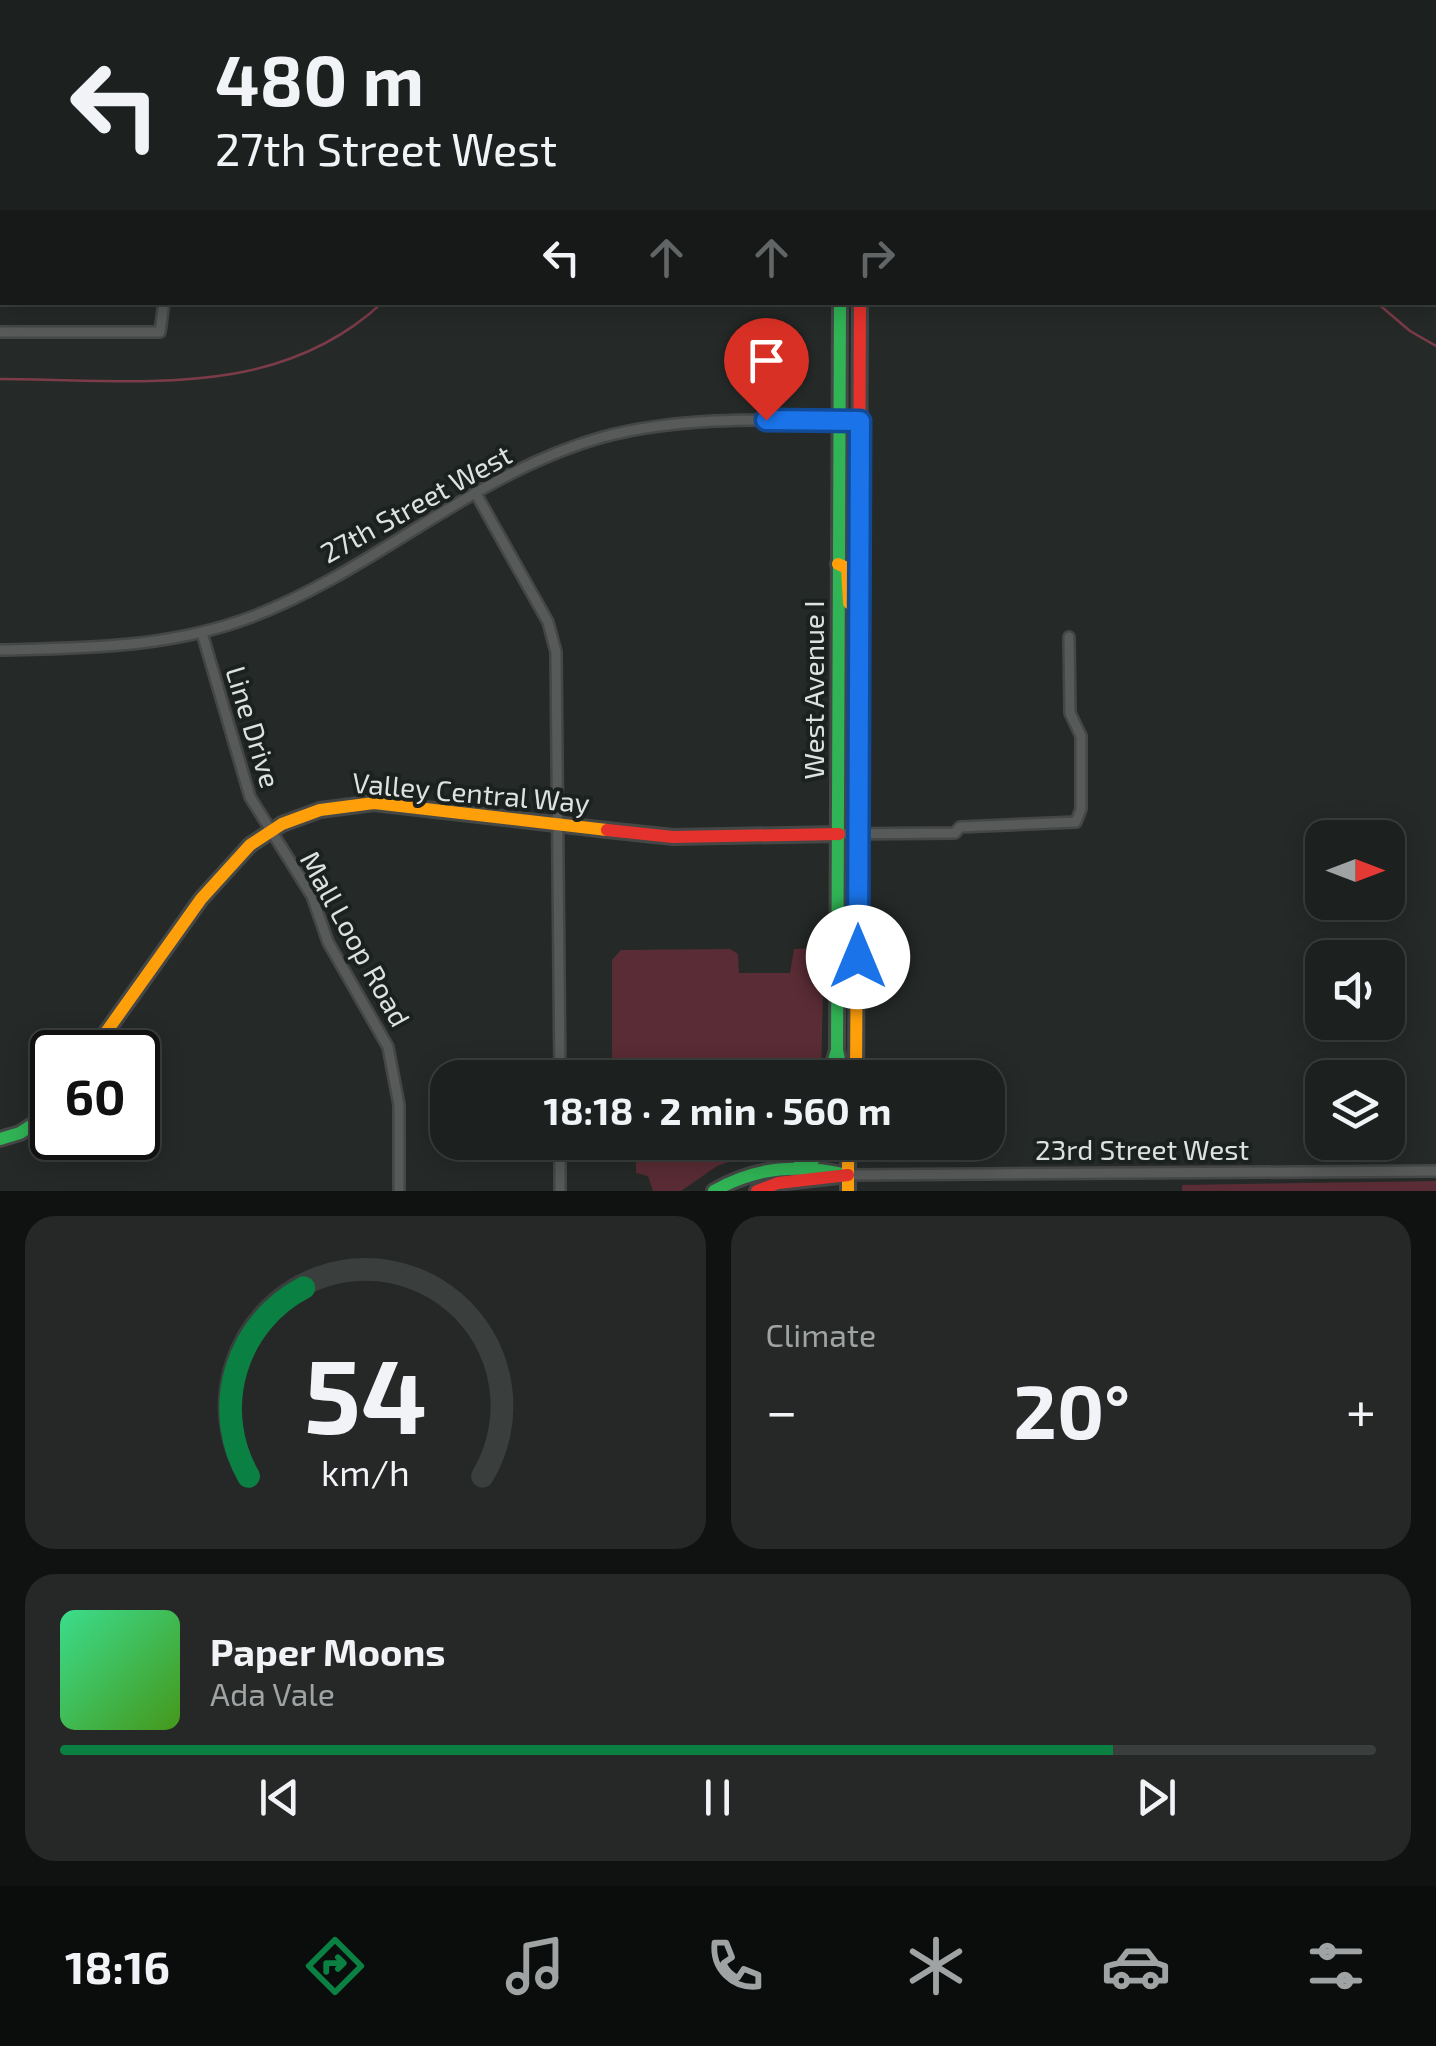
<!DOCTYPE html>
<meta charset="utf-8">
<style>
:root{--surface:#1c201e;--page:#252827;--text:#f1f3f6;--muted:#a0a3a4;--line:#3a3e3c;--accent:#0b8043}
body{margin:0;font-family:"Exo 2",sans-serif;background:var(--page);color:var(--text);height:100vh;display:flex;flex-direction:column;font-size:38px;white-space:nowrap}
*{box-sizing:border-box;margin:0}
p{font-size:32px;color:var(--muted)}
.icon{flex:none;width:55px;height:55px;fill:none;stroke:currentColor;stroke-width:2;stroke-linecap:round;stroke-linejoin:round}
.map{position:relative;height:1191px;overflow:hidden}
.panel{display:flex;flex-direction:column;gap:25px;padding:25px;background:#0f1210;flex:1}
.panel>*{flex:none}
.banner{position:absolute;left:0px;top:0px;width:1438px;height:305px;box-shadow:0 5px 25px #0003,0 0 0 2px var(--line);background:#1c201e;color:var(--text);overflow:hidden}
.needle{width:65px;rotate:90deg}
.fabs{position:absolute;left:1305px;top:820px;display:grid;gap:20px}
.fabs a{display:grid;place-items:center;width:100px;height:100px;border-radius:20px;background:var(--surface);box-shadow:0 5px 25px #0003,0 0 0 2px var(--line);font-size:50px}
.speed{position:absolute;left:30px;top:1030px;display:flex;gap:20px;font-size:50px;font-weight:700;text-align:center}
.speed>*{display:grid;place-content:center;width:130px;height:130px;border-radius:50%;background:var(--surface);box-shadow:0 5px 25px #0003,0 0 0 2px var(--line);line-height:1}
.speed .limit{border:5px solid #111;border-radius:15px;background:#fff;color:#111}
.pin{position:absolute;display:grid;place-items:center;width:85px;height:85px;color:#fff;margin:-102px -42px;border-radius:50% 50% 50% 0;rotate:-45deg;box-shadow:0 0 10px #0007}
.pin .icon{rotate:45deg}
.me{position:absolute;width:110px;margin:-55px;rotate:0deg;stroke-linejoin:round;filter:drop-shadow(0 0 8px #0008)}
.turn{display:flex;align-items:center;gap:35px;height:210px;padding:0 50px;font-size:45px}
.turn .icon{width:130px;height:130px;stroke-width:2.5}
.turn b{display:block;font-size:70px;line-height:85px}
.lanes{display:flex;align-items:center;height:95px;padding:0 50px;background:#0003;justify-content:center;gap:50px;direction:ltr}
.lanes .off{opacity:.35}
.big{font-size:75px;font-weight:700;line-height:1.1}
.panel .tile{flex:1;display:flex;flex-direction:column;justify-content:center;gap:15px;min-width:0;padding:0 35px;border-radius:30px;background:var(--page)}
.panel .dial{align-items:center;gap:0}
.dial svg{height:260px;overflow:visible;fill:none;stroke:var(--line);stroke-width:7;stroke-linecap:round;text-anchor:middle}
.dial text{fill:var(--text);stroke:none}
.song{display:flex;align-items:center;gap:30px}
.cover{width:120px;height:120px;border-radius:15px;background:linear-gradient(135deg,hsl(150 70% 55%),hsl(100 70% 35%))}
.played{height:10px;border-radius:5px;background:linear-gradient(90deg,var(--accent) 80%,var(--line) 80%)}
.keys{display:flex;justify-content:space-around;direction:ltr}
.heat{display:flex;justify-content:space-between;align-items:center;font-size:55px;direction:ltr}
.panel .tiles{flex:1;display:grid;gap:25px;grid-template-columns:1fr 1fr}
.tile:last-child{grid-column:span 2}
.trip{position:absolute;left:430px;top:1060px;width:575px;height:100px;border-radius:30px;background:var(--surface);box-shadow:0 5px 25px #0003,0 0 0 2px var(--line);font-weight:700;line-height:100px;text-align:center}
.dock{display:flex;height:160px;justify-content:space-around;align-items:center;background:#0b0d0c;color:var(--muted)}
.dock .icon{width:70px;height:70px}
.dock .selected{color:var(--accent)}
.dock b{font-size:45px;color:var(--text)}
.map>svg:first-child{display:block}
.green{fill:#5a2c35}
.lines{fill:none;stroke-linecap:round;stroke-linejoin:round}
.stream{stroke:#7b3b48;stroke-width:2.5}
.street-casing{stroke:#444746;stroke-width:14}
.fast-casing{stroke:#444746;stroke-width:18}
.slow-casing{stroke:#444746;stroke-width:18}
.jam-casing{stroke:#444746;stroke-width:18}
.street{stroke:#575a59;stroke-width:9}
.fast{stroke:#30b455;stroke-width:12}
.slow{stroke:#ff9f0a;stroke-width:12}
.jam{stroke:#e5322d;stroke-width:12}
.route-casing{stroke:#114b97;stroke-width:25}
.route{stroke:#1a73e8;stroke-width:18}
.labels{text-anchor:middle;stroke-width:8;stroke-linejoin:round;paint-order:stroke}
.street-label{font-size:28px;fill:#dde1df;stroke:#1b211f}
</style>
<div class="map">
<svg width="1436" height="1191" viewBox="0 0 1436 1191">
<rect width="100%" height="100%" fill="#252a28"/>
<!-- green -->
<g class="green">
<polygon points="824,948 821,1077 637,1078 636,1073 612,1071 612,960 621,950 730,949 738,954 739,973 790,973 794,949"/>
<polygon points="636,1143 636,1142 809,1143 805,1149 753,1153 717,1166 681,1191 653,1191 648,1176 636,1173"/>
<polygon points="1436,1181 1436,1191 1182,1191 1182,1185"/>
</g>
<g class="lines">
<!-- stream -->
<g class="stream">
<polyline points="1015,0 1018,2"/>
<polyline points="635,2 639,0"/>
<polyline points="1376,302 1410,331 1436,346"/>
<path d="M0,379C136,379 276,402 383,302"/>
</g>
<defs>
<g id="street">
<polyline points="9,0 9,2"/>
<polyline points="114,0 114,2"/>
<polyline points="0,60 2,62"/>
<polyline points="0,70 2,68"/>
<polyline points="0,193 2,193"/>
<polyline points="0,236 2,236"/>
<polyline points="0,332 160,332 164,302"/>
<polyline points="475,492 548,622 556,652 560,1078"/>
<polyline points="202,633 250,797 312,896 328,942 388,1047 399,1105 399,1191"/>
<path d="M0,650C87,648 171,648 254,616C376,569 474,473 603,437C687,415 773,420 859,421"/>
<polyline points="839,834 955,833 960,827 1076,822 1081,809 1081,736 1070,713 1069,637"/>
<polyline points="560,1142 560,1191"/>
<polyline points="848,1175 1436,1171"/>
</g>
<g id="fast">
<polyline points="862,0 862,2"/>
<polyline points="840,302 837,1050 843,1078"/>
<polyline points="829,1078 837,1050"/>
<polyline points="0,1139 20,1133 52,1112"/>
<polyline points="800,1163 813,1160 827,1142"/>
<path d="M714,1191C757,1166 800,1164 848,1175"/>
</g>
<g id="slow">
<polyline points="841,0 841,2"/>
<polyline points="838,564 847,568 849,603"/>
<polyline points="92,1052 201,899 250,845 282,824 320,810 374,803 607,830"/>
<polyline points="856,1078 858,728"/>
<polyline points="848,1142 848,1191"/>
</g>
<g id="jam">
<polyline points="858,728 860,302"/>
<polyline points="607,830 673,837 839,834"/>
<polyline points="757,1191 778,1183 848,1175"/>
</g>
</defs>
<!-- street casing -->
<use href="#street" class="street-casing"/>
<!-- fast casing -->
<use href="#fast" class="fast-casing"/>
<!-- slow casing -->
<use href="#slow" class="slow-casing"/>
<!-- jam casing -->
<use href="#jam" class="jam-casing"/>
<!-- street -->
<use href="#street" class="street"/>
<!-- fast -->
<use href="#fast" class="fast"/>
<!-- slow -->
<use href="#slow" class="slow"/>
<!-- jam -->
<use href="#jam" class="jam"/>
</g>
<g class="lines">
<defs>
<polyline id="route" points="766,420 860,421 858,957"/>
</defs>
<!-- route casing -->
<use href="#route" class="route-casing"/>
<!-- route -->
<use href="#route" class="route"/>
</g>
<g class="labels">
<!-- street labels -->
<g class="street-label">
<text transform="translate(416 504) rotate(-29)" y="10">27th Street West</text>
<text transform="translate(814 690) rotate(-90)" y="10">West Avenue I</text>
<text transform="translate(253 727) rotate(73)" y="10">Line Drive</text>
<text transform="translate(471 793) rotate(5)" y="10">Valley Central Way</text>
<text transform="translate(355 939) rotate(61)" y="10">Mall Loop Road</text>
<text x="1142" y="1160">23rd Street West</text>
</g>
</g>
</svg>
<div class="fabs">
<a><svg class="needle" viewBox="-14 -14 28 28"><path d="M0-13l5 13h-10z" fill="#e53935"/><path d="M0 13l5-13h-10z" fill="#a0a3a4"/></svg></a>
<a><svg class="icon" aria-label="sound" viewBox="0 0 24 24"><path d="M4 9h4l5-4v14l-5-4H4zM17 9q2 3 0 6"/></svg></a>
<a><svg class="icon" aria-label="layers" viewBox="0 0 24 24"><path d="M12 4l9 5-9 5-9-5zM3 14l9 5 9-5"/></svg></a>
</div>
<div class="speed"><div class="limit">60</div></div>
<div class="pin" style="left:766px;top:420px;background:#d93025"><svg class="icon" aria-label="arrive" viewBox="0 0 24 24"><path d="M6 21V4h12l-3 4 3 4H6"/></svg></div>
<svg class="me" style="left:858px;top:957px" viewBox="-20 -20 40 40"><circle r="19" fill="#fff"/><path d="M0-13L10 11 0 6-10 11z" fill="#1a73e8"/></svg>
<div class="trip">18:18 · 2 min · 560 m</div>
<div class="banner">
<div class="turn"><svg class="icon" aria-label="left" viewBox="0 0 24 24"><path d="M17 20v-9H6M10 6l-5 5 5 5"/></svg><div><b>480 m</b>27th Street West</div></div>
<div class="lanes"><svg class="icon" aria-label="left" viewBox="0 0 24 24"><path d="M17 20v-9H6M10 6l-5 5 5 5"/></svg><svg class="icon off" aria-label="ahead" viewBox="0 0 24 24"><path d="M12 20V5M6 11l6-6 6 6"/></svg><svg class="icon off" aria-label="ahead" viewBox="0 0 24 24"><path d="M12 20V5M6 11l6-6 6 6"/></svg><svg class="icon off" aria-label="right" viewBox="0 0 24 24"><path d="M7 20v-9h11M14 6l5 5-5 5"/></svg></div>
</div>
</div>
<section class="panel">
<div class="tiles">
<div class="tile dial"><svg viewBox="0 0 100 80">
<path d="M14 69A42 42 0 1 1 86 69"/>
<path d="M14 69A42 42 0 0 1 31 11" stroke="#0b8043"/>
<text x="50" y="56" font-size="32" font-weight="700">54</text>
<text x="50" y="72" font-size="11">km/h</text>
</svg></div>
<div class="tile"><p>Climate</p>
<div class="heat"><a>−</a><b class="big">20°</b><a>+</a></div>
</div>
<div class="tile">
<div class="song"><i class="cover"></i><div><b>Paper Moons</b><p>Ada Vale</p></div></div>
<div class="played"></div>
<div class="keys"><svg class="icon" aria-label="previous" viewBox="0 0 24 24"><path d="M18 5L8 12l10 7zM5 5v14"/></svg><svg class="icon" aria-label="pause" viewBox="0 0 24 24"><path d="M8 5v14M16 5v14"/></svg><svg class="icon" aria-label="next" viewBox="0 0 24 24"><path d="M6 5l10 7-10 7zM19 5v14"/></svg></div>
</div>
</div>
</section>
<nav class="dock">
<b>18:16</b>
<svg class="icon selected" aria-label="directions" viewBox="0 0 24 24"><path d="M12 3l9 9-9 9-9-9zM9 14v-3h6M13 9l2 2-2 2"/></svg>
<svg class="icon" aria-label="music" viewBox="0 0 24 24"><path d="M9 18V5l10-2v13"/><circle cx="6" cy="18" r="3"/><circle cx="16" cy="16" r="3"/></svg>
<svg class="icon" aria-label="phone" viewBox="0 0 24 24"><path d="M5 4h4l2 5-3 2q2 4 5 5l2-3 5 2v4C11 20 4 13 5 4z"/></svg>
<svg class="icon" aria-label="climate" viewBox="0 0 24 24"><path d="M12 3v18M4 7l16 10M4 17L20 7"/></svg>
<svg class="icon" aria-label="car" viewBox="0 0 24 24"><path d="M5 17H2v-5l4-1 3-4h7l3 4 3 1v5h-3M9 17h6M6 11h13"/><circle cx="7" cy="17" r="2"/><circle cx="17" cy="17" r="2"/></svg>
<svg class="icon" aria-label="filters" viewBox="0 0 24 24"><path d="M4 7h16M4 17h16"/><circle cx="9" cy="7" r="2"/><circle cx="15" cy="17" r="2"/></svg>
</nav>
